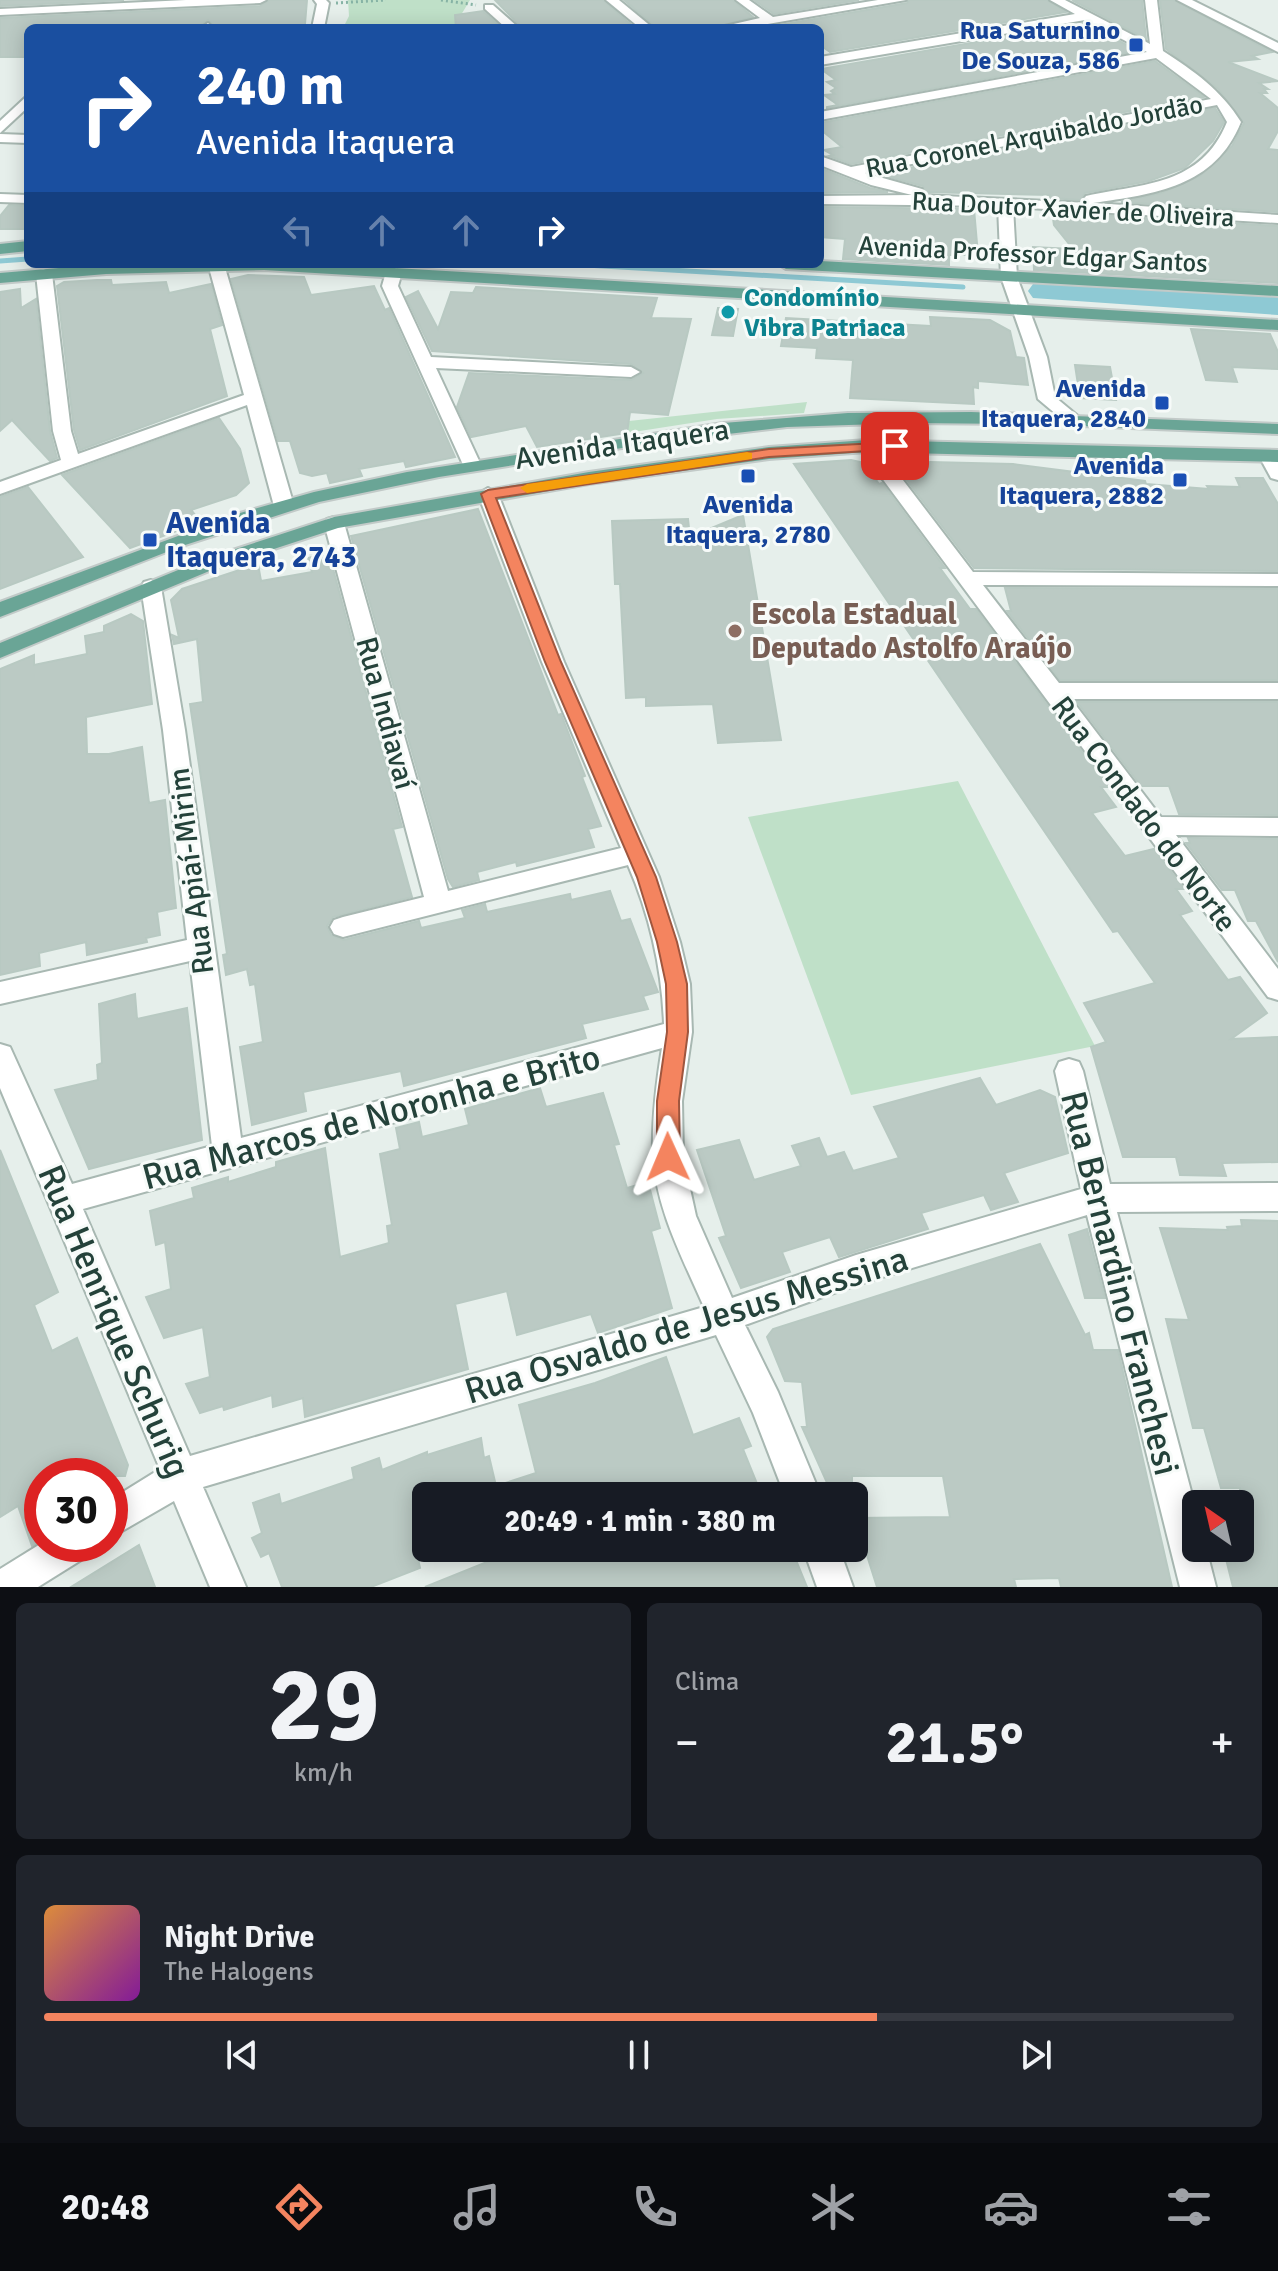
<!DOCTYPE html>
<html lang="pt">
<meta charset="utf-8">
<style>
:root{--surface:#171b24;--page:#20242c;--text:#f1f3f6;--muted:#9ea1a6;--line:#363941;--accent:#f4845f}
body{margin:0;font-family:Signika,sans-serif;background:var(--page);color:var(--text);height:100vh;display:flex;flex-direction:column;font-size:30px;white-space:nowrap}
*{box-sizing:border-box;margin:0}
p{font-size:26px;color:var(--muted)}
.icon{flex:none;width:44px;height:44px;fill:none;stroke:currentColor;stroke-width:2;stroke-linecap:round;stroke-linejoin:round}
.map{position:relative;height:1587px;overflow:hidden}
.details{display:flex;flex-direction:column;gap:16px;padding:16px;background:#0d0f14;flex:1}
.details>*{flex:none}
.guide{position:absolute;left:24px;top:24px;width:800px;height:244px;border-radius:12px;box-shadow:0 4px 20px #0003;background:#1a4fa0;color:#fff;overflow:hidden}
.needle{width:52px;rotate:326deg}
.controls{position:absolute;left:1182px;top:1490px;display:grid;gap:16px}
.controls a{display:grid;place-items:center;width:72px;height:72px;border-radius:12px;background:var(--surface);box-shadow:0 4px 20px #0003;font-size:40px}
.speed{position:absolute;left:24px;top:1458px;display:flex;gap:16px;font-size:40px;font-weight:700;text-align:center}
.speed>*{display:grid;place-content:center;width:104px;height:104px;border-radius:50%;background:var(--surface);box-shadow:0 4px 20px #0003;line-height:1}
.speed .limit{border:12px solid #d22;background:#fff;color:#111}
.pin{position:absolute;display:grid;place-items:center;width:68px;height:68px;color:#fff;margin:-34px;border-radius:16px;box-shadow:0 4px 12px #0006}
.me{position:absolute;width:88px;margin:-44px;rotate:359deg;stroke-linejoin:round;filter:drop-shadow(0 0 6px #0008)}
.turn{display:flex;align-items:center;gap:28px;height:168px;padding:0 40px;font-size:36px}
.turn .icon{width:104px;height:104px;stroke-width:2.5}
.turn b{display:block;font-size:56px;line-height:68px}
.lanes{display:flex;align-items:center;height:76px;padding:0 40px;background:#0003;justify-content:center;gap:40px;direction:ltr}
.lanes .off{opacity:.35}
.big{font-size:60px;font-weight:800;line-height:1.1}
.details .widget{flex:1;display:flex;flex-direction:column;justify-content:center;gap:12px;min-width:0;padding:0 28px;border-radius:12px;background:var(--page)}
.details .dial{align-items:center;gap:0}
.dial b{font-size:104px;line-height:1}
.song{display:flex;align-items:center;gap:24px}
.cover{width:96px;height:96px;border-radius:12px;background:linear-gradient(135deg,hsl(30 70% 55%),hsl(290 70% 35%))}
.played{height:8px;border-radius:4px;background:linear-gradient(90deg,var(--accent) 70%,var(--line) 70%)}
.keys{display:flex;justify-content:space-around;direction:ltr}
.heat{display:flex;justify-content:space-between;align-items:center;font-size:44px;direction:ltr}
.details .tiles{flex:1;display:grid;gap:16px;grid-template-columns:1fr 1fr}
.widget:last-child{grid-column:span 2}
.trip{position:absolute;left:412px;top:1482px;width:456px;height:80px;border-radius:12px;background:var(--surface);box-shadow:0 4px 20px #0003;font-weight:800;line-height:80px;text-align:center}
.dock{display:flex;height:128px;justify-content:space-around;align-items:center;background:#090b0e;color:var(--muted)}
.dock .icon{width:56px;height:56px}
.dock .on{color:var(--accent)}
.dock b{font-size:36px;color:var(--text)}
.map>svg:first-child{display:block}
.green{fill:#bfe0c8}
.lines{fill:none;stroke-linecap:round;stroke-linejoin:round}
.stream{stroke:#8ec9d4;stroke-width:5}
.river{fill:#8ec9d4;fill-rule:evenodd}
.building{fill:#bbcac4;stroke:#b8c9c2;stroke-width:2}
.minor-casing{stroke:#a8b8b2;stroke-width:4}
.major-casing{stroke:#c2cac8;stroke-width:4}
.path{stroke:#86b3a5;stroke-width:3;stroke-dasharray:2 3;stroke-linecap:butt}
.minor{fill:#fff;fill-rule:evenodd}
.major{fill:#6aa596;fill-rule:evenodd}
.route{fill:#f4845f;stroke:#9f563e;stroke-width:2}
.slow{fill:#f59e0b}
.transit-dot{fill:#1a4fb4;stroke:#f7fbf9;stroke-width:3}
.culture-dot{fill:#0f9aa8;stroke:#f7fbf9;stroke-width:3}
.education-dot{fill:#8d6e63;stroke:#f7fbf9;stroke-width:3}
.labels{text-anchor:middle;stroke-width:6;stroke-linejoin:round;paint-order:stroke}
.far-transit-label{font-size:26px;font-weight:bold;fill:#164399;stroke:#f7fbf9;text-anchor:end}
.far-street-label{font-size:26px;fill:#24423a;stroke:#f7fbf9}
.far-culture-label{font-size:26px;font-weight:bold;fill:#0d838f;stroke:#f7fbf9;text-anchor:start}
.street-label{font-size:30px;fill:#24423a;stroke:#f7fbf9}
.transit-label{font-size:30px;font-weight:bold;fill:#164399;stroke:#f7fbf9;text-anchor:start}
.education-label{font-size:30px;font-weight:bold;fill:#785e54;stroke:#f7fbf9;text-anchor:start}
.near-street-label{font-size:36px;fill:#24423a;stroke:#f7fbf9}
</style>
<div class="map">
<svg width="1278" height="1587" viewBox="0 0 1278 1587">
<rect width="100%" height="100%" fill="#e6efeb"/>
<!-- green -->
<g class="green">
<polygon points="348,0 470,0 461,15 459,28 343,28 349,16"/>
<polygon points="807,402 804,413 717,419 627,433 629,421"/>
<polygon points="958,781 1095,1046 851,1095 748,817"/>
</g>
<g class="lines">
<!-- stream -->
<g class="stream">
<polyline points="0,261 28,259"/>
<polyline points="569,264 963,287"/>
</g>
<!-- river -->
<polygon class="river" points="1044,281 1278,295 1278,315 1033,298 1028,291 1033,284"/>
</g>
<!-- building -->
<g class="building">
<polygon points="0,0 124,0 0,6"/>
<polygon points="269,0 307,0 305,24 302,28 216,28 208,20 198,28 28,28 28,55 25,57 0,57 0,18 260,6"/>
<polygon points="495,0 603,0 635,28 522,28"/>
<polygon points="624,0 733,0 753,17 713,28 656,28"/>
<polygon points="754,0 859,0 774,14"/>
<polygon points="909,0 1047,0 1066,12 830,52 820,45 820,28 762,28 907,3"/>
<polygon points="1072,0 1142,0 1146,39"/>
<polygon points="1160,0 1174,0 1272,52 1252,56 1258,59 1228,62 1278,81 1259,83 1268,89 1264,89 1267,93 1260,93 1278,108 1278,131 1268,149 1278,150 1278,212 1121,202 1161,193 1200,176 1232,146 1244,123 1218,89 1166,49"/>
<polygon points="483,11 502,28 456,28 455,15"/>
<polygon points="1085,23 1138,51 827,108 827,107 838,105 824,95 835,94 831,91 836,88 827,82 836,80 821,69"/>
<polygon points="1155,61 1204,97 851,164 829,156 833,155 824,150 842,147 820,129 820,123"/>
<polygon points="1215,108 1224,122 1213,141 1185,168 1149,181 1085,193 1081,200 1050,198 1050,195 925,192 923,186 878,174"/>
<polygon points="820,168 870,188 888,192 820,193"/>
<polygon points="9,205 28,206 28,229 0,229 0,216"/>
<polygon points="820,207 974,209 978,255 949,255 949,265 843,259 845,239 820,237"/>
<polygon points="1052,212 1278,226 1278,283 1034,270 1033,247 1073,249 1054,225"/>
<polygon points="248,275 304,277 311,295 374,286 385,310 389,308 455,457 406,467 404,461 359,469 362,476 330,483 327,473 312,476 300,473 290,441 278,441 231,279"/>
<polygon points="97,280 111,280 112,285 166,282 169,293 211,284 222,325 210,329 227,396 80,450 74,430 57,286 64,282"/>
<polygon points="476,287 657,298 651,318 691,319 668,415 630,412 627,433 537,447 526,426 471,437 457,407 469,373 631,380 643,373 631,364 432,351 406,297 418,291 438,329 451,292 473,293"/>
<polygon points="20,289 21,308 36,299 50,431 57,458 50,461 12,420 0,431 0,292"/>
<polygon points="718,308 738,309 733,336 712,335"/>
<polygon points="930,317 990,320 1010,331 1016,357 1024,358 1028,385 978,381 978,388 973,387 974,404 850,398 853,360 816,358 817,348 781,346 786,318 931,326"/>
<polygon points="1191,329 1270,334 1278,352 1278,369 1232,367 1237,382 1206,380"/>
<polygon points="1075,365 1110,367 1116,400 1080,398"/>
<polygon points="219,418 240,449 249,483 236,495 191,510 201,522 130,548 62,475"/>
<polygon points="851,460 864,463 879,484 882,483 945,568 940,568 970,609 976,609 1108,787 1101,787 1116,807 1092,813 1125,856 1154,849 1184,889 1176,889 1192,911 1180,915 1228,980 1240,977 1267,1013 1231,1039 1278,1037 1278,1162 1222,1163 1226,1176 1180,1175 1176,1157 1123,1157 1091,1047 1106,1042 1084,1003 1155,983 1118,931 1113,932 794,464"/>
<polygon points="930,462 1013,464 1145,481 1146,484 1209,489 1207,486 1240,487 1236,478 1263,478 1278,504 1278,571 974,568 902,474"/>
<polygon points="28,487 83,557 0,589 0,497"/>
<polygon points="478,509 558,715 561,714 585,776 582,777 601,826 588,829 594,847 517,866 516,862 477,872 479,880 453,887 448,879 351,536"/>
<polygon points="743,515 781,740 718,743 713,704 646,706 646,697 626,698 620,584 615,584 612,521 688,519 690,537"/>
<polygon points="328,550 402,827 393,829 412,897 333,917 327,926 331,935 344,940 419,921 421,928 465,918 462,910 485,904 487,912 570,894 571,900 610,891 621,921 630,919 658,992 643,996 648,1009 582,1024 586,1038 404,1086 401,1071 303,1092 306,1111 252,1125 240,1047 263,1042 255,984 250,985 247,969 226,975 223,955 227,954 190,704 203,702 197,639 174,644 172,635 179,638 171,600 182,589 258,564 261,581 312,572 308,558 321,555 320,551"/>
<polygon points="1005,588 1278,589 1278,680 1060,680 1007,611 1011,611"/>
<polygon points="131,614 143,621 152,704 86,717 87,754 109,754 142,747 149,803 165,800 176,908 157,912 160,935 146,938 147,942 87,955 86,942 39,953 40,966 0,975 0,669 34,655 34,665 87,654 85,636 104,632 104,626"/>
<polygon points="1077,702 1278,702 1278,815 1179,814 1169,786 1141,786"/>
<polygon points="1188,838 1278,839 1278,962 1256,921 1248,921 1235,890 1222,890 1186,843 1190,843"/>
<polygon points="135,994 137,1019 187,1008 202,1140 89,1169 55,1090 98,1080 97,1065 102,1063 99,1004"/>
<polygon points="980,1078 996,1105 1040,1090 1055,1097 1068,1153 1004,1173 1018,1202 991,1210 984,1195 921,1213 928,1229 839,1257 830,1237 782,1252 790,1272 741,1288 719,1238 726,1236 697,1150 739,1140 754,1180 801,1166 792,1146 819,1138 827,1157 844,1152 853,1171 899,1158 874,1107"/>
<polygon points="540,1088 546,1107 603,1093 619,1144 614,1145 627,1188 648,1182 660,1228 651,1231 672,1308 598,1333 591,1314 517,1335 507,1291 455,1304 468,1369 305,1417 303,1398 273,1407 272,1395 224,1410 223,1406 200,1413 186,1384 210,1377 203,1327 164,1338 146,1297 171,1289 165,1242 156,1245 150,1211 194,1198 192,1188 228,1177 228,1182 276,1167 276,1162 325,1148 340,1257 389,1243 387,1226 392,1225 380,1154 400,1149 396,1128 419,1122 422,1137 469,1125 465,1109"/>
<polygon points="0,1150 58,1292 34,1305 52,1351 77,1338 128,1465 125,1476 42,1476 42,1540 32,1546 18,1506 0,1517"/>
<polygon points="1241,1220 1278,1221 1278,1587 1233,1587 1224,1551 1245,1551 1240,1525 1240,1488 1221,1488 1204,1428 1193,1428 1166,1319 1189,1320 1160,1228 1228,1230 1227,1227 1242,1226"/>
<polygon points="1087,1229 1105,1298 1085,1298 1069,1235"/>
<polygon points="1040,1244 1085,1335 1089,1333 1093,1350 1118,1350 1172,1587 1061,1587 1059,1578 1014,1579 1016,1587 877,1587 864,1546 858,1546 854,1537 854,1518 950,1517 943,1476 852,1476 852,1484 828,1485 802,1427 807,1427 802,1382 785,1381 767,1337 773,1329"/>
<polygon points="666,1357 693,1435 739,1418 751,1446 743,1449 762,1496 426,1496 426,1531 413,1537 420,1568 371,1587 282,1587 269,1553 261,1557 252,1538 262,1533 253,1503 279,1494 281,1504 354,1479 352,1468 379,1458 382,1470 427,1452 427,1455 481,1438 484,1458 489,1456 496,1486 536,1473 519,1405 595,1383"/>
<polygon points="139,1545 155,1587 71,1587"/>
<polygon points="489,1548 791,1548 807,1587 425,1587 492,1560"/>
</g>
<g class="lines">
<defs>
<g id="minor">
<polygon points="186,0 266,0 260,3 0,15 0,9"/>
<polygon points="314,0 326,0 329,3 324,28 312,28 317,4"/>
<polygon points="606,0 619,0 653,28 640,28"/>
<polygon points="736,0 749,0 773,17 878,0 906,0 744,28 716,28 760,18"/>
<path d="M1050,0H1065L1150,44L1145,0H1157L1163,51C1194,71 1221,90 1241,122C1215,187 1155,194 1093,203L1278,215V223L1013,207L1017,277L1047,357L1055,397L1084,421L1075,426L1069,425L1038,399L1029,357L1001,277L998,206L820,204V196L912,195L871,185L820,165V156L851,167L1211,99L1156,58L820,120V112L1147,52L1085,20L820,65V57L1075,14ZM1217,105L1227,122C1201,186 1144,183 1086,196L1084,199L1089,203L922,195V189L865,173Z"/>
<polygon points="1177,0 1192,0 1278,43 1278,52"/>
<polygon points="485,5 493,5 519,28 506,28 485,9"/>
<polygon points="208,23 213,28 201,28"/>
<polygon points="28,95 28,107 0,133 0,121"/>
<polygon points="0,134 28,135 28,143 0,142"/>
<polygon points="0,194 28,195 28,203 0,202"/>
<polygon points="208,264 224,264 294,506 291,510 284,512 274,506 247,405 0,494 0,482 61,460 53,431 36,274 38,271 44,269 52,274 71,431 78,454 244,395"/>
<polygon points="394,267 402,272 398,286 431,357 631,367 640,372 631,377 436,368 481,465 472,471 465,469 382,286 386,272"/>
<polygon points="867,440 874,442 973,572 1278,574 1278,586 983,585 1059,683 1278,683 1278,699 1071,699 1161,817 1278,818 1278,836 1176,835 1278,969 1278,1000 1268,997 858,446"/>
<polygon points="1268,450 1278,457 1278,480 1271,478 1259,456"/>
<path d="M488,488L498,494L564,662L659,877L680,942L690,984L692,1032L682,1101L683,1157L696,1216L732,1298L856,1255L1081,1189L1055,1071L1059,1062L1069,1059L1079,1062L1083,1071L1110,1184L1278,1183V1211L1117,1212L1196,1510V1548H1206L1216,1587H1180L1087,1215L856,1285L745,1325L778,1392L821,1496H785L753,1413L716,1335L203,1487L246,1587H210L174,1501L110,1538V1500L160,1469L0,1088V1044L10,1047L72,1184L212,1146L190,961L0,1004V982L187,940L163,730L141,587L144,582L151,580L161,587L185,730L241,1138L664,1024C662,969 650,916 628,865L343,937L334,934L330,927L334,920L343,917L424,897L324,523L327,519L334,517L344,523L448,891L621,848L542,662L478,494ZM662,1048C656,1084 652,1118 653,1154C655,1207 683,1259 704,1307L190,1456L83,1209Z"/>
<polygon points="42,1543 91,1544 86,1557 38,1587 0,1587 0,1569"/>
<polygon points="803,1548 839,1548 853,1587 817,1587"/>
</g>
<g id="major">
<polygon points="28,241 28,251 0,254 0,244"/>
<polygon points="820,261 1278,286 1278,296 786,269 778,264 820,264"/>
<polygon points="106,264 326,264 1278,320 1278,330 264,270 106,274 0,283 0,273"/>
<polygon points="971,412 1278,424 1278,434 1032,424 910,423 787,427 660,442 439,477 319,502 182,546 0,617 0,602 240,513 314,492 407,472 723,423 848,413"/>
<polygon points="867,440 1278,450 1278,462 867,452 769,459 589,484 338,528 219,567 0,658 0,643 205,559 334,517 589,472 769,447"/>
</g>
</defs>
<!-- minor casing -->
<use href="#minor" class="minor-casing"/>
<!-- major casing -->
<use href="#major" class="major-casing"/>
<!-- path -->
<g class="path">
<polyline points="441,0 476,5"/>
<polyline points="336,3 386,0"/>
</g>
<!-- minor -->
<use href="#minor" class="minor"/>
<!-- major -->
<use href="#major" class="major"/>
</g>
<!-- route -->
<polygon class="route" points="895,442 900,443 900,449 769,457 496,498 561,662 656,877 677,942 687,984 688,1032 679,1101 680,1157 676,1165 668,1168 660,1165 657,1157 657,1101 667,1032 666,984 657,942 637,877 545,662 481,494 488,490 769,449"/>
<!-- slow -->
<polygon class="slow" points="747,452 752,453 752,459 527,493 520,488 527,484"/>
<!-- markers -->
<g class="transit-dot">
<rect x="1128" y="37" width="16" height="16" rx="4"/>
<rect x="1154" y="395" width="16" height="16" rx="4"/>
<rect x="740" y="468" width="16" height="16" rx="4"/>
<rect x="1172" y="472" width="16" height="16" rx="4"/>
<rect x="142" y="532" width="16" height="16" rx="4"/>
</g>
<circle class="culture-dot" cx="728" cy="312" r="8"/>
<circle class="education-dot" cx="735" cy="631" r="8"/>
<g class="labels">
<!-- far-transit labels -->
<g class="far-transit-label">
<text x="1120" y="39">Rua Saturnino<tspan x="1120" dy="30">De Souza, 586</tspan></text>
<text x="1146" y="397">Avenida<tspan x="1146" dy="30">Itaquera, 2840</tspan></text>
<text x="1164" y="474">Avenida<tspan x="1164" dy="30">Itaquera, 2882</tspan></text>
<text x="748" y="513" text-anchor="middle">Avenida<tspan x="748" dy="30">Itaquera, 2780</tspan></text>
</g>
<!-- far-street labels -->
<g class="far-street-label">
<text transform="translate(1034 136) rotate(-11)" y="9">Rua Coronel Arquibaldo Jordão</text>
<text transform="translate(1073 209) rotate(3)" y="9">Rua Doutor Xavier de Oliveira</text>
<text transform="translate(1033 254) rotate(3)" y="9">Avenida Professor Edgar Santos</text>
</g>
<!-- far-culture labels -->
<g class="far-culture-label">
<text x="744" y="306">Condomínio<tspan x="744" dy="30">Vibra Patriaca</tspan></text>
</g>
<!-- street labels -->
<g class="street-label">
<text transform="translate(622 444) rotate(-8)" y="10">Avenida Itaquera</text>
<text transform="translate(386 713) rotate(75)" y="10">Rua Indiavaí</text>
<text transform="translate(1144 814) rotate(53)" y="10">Rua Condado do Norte</text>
<text transform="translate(191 871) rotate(-97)" y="10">Rua Apiaí-Mirim</text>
</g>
<!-- transit labels -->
<g class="transit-label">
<text x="166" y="533">Avenida<tspan x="166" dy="34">Itaquera, 2743</tspan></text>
</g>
<!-- education labels -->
<g class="education-label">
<text x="751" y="624">Escola Estadual<tspan x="751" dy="34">Deputado Astolfo Araújo</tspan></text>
</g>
<!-- near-street labels -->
<g class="near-street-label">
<text transform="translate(371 1116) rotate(-15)" y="13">Rua Marcos de Noronha e Brito</text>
<text transform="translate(1121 1283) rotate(76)" y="13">Rua Bernardino Franchesi</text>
<text transform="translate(115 1321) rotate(67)" y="13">Rua Henrique Schurig</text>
<text transform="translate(686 1324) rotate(-17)" y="13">Rua Osvaldo de Jesus Messina</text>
</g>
</g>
</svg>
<div class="controls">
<a><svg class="needle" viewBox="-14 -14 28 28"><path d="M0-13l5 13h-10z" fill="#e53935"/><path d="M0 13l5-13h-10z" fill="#9ea1a6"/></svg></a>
</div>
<div class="speed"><div class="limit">30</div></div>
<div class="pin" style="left:895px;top:446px;background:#d93025"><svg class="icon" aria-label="arrive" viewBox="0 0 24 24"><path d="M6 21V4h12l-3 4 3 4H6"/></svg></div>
<svg class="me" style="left:668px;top:1157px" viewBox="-20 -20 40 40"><path d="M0-17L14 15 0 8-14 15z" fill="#f4845f" stroke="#fff" stroke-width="4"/></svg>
<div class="trip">20:49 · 1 min · 380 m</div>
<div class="guide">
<div class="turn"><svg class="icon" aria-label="right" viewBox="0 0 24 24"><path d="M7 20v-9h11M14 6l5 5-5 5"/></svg><div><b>240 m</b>Avenida Itaquera</div></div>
<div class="lanes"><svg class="icon off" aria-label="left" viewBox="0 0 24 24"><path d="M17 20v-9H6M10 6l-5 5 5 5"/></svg><svg class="icon off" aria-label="ahead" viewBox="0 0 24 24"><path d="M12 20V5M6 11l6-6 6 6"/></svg><svg class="icon off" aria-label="ahead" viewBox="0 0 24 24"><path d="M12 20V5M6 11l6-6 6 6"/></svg><svg class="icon" aria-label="right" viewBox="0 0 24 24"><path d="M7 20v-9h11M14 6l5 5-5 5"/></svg></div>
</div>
</div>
<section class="details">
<div class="tiles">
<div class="widget dial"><b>29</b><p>km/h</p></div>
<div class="widget"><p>Clima</p>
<div class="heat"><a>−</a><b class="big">21.5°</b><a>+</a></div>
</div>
<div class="widget">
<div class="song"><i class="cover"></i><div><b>Night Drive</b><p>The Halogens</p></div></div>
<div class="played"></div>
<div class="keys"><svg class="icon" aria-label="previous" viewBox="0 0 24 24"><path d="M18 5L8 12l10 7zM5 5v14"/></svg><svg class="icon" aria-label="pause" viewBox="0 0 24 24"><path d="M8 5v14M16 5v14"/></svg><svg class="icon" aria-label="next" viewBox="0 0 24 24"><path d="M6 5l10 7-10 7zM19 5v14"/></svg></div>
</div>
</div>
</section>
<nav class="dock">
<b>20:48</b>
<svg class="icon on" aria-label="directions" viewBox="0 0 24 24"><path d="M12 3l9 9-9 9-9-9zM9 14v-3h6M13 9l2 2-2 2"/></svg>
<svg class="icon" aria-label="music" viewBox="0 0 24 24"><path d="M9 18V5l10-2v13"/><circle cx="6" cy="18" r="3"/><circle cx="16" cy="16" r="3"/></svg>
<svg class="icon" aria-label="phone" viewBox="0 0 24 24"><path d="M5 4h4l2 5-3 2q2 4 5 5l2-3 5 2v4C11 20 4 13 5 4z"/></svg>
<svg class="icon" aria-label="climate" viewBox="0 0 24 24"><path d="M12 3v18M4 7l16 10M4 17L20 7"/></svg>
<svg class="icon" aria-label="car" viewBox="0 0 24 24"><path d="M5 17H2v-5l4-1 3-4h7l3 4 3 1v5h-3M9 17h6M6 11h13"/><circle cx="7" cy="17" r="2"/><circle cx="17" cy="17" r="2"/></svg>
<svg class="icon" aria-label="filters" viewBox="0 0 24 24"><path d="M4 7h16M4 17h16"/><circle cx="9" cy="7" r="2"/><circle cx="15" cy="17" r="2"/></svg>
</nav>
